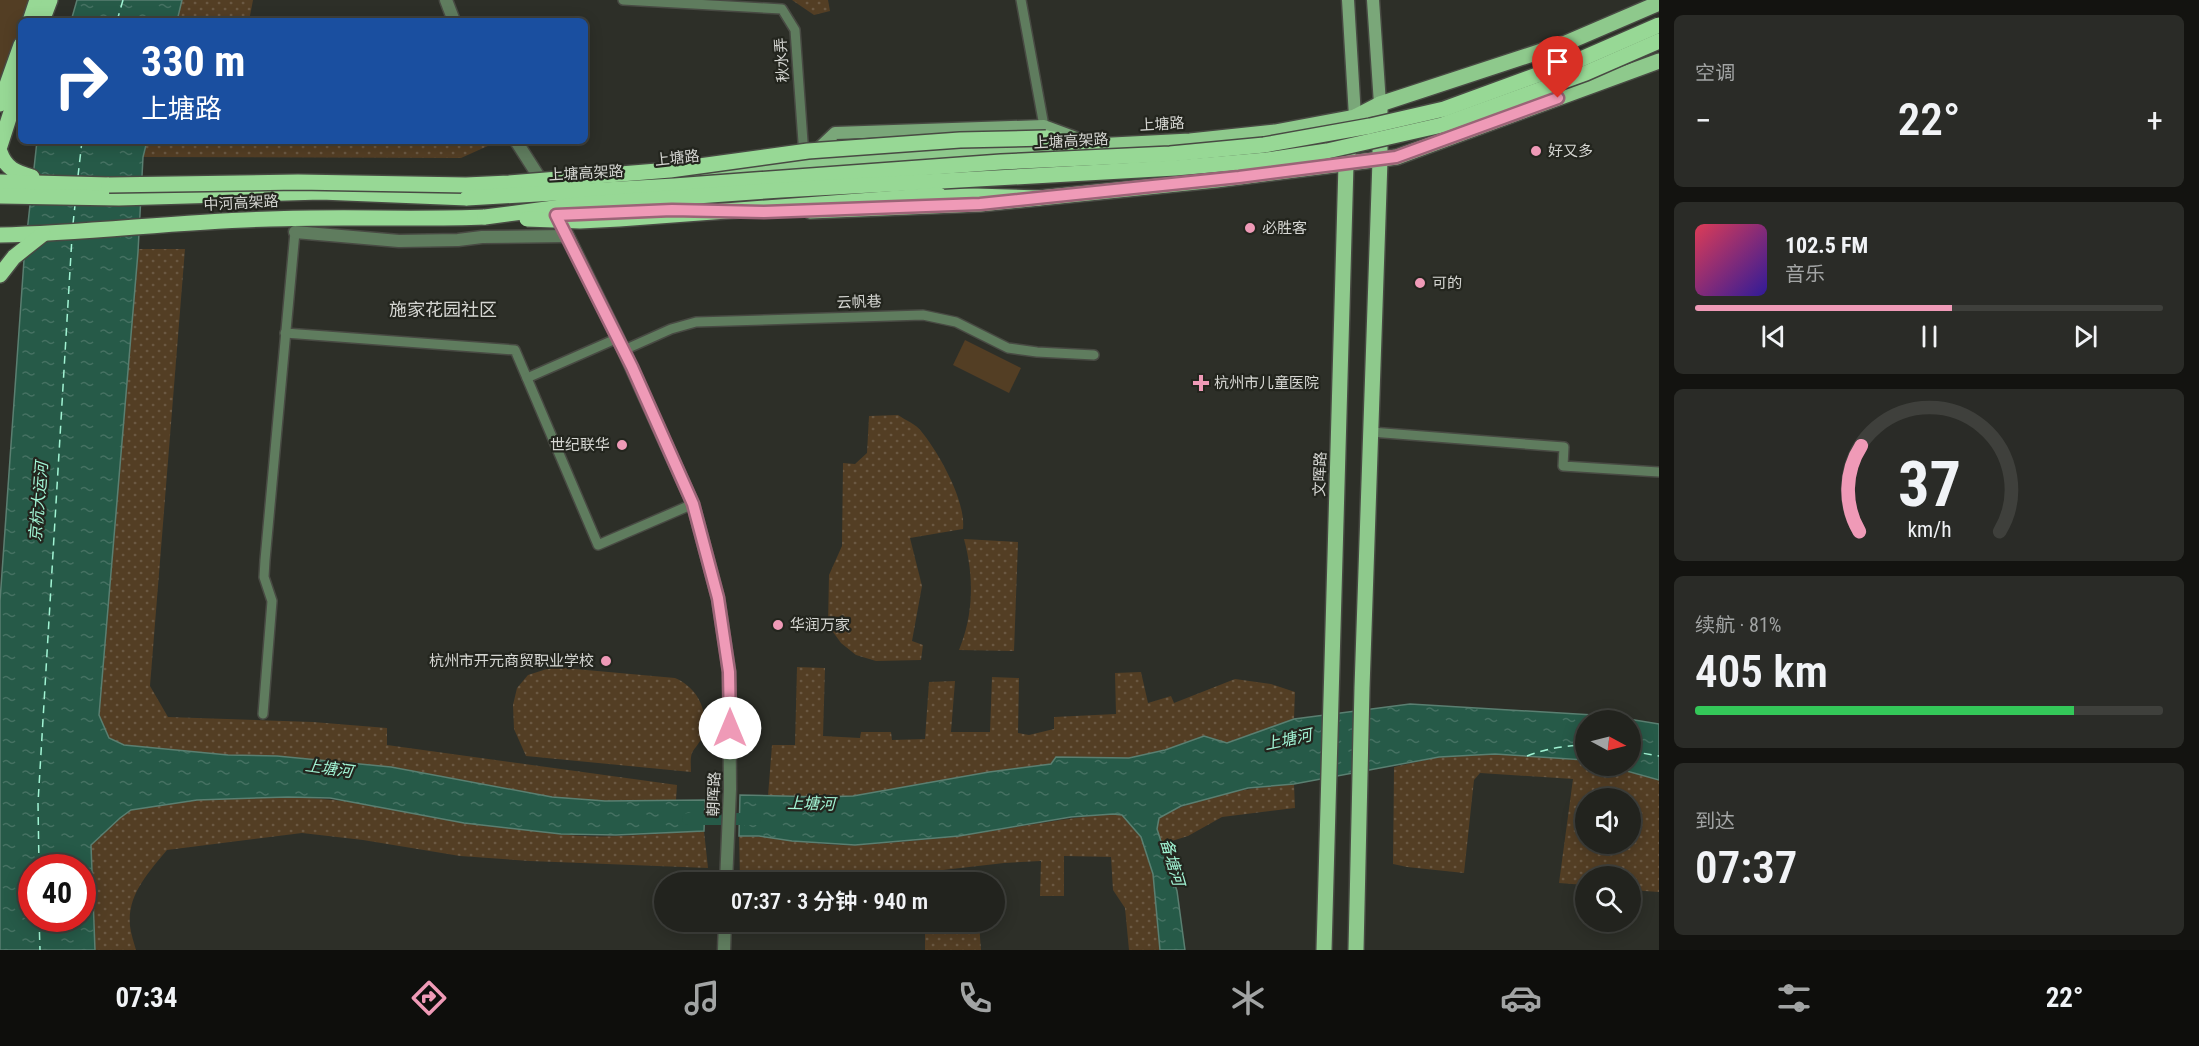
<!DOCTYPE html>
<html lang="zh">
<meta charset="utf-8">
<style>
:root{--surface:#22231e;--page:#2a2b27;--text:#f1f3f6;--muted:#a2a4a4;--line:#3f403c;--accent:#ef9ab7}
body{margin:0;font-family:"Roboto Condensed","Noto Sans SC",sans-serif;background:var(--page);color:var(--text);height:100vh;display:flex;flex-direction:column;font-size:22px;white-space:nowrap}
*{box-sizing:border-box;margin:0}
p{font-size:20px;color:var(--muted)}
.icon{flex:none;width:33px;height:33px;fill:none;stroke:currentColor;stroke-width:2;stroke-linecap:round;stroke-linejoin:round}
.map{position:relative;flex:1;overflow:hidden}
.drawer{display:flex;flex-direction:column;gap:15px;padding:15px;background:#131310;width:540px}
.drawer>*{flex:none}
.banner{position:absolute;left:18px;top:18px;width:570px;height:126px;border-radius:9px;box-shadow:0 3px 15px #0003,0 0 0 2px var(--line);background:#1a4fa0;color:#fff;overflow:hidden}
.needle{width:39px;rotate:97deg}
.fabs{position:absolute;left:1575px;top:710px;display:grid;gap:12px}
.fabs a{display:grid;place-items:center;width:66px;height:66px;border-radius:50%;background:var(--surface);box-shadow:0 3px 15px #0003,0 0 0 2px var(--line);font-size:30px}
.speed{position:absolute;left:18px;top:854px;display:flex;gap:12px;font-size:30px;font-weight:700;text-align:center}
.speed>*{display:grid;place-content:center;width:78px;height:78px;border-radius:50%;background:var(--surface);box-shadow:0 3px 15px #0003,0 0 0 2px var(--line);line-height:1}
.speed .limit{border:9px solid #d22;background:#fff;color:#111}
.pin{position:absolute;display:grid;place-items:center;width:51px;height:51px;color:#fff;margin:-62px -26px;border-radius:50% 50% 50% 0;rotate:-45deg;box-shadow:0 0 6px #0007}
.pin .icon{rotate:45deg}
.me{position:absolute;width:66px;margin:-33px;rotate:0deg;stroke-linejoin:round;filter:drop-shadow(0 0 4px #0008)}
.turn{display:flex;align-items:center;gap:21px;height:126px;padding:0 24px;font-size:27px}
.turn .icon{width:78px;height:78px;stroke-width:2.5}
.turn b{display:block;font-size:42px;line-height:51px}
.big{font-size:45px;font-weight:600;line-height:1.1}
.drawer .tile{flex:1;display:flex;flex-direction:column;justify-content:center;gap:9px;min-width:0;padding:0 21px;border-radius:9px;background:var(--page)}
.drawer .dial{align-items:center;gap:0}
.dial svg{height:156px;overflow:visible;fill:none;stroke:var(--line);stroke-width:7;stroke-linecap:round;text-anchor:middle}
.dial text{fill:var(--text);stroke:none}
.song{display:flex;align-items:center;gap:18px}
.cover{width:72px;height:72px;border-radius:9px;background:linear-gradient(135deg,hsl(350 70% 55%),hsl(250 70% 35%))}
.played{height:6px;border-radius:3px;background:linear-gradient(90deg,var(--accent) 55%,var(--line) 55%)}
.keys{display:flex;justify-content:space-around;direction:ltr}
.heat{display:flex;justify-content:space-between;align-items:center;font-size:33px;direction:ltr}
.charge{height:9px;border-radius:4px;background:linear-gradient(90deg,#34c759 81%,var(--line) 0)}
.trip{position:absolute;left:654px;top:872px;width:351px;height:60px;border-radius:30px;background:var(--surface);box-shadow:0 3px 15px #0003,0 0 0 2px var(--line);font-weight:600;line-height:60px;text-align:center}
.menu{display:flex;height:96px;justify-content:space-around;align-items:center;background:#0e0e0c;color:var(--muted)}
.menu .icon{width:42px;height:42px}
.menu .on{color:var(--accent)}
.menu b{font-size:27px;color:var(--text)}
main{display:flex;flex:1;min-height:0}
.map>svg:first-child{display:block}
.grass{fill:url(#grass-dots);fill-rule:evenodd}
.garden{fill:#533e24}
.water{fill:url(#water-ripples);stroke:#5a7f71;stroke-width:1.5;fill-rule:evenodd}
.lines{fill:none;stroke-linecap:round;stroke-linejoin:round}
.canal{stroke:#265a48;stroke-width:12}
.ferry{stroke:#a1f4d4;stroke-width:1.5;stroke-dasharray:8 6;stroke-linecap:butt}
.minor-casing{stroke:#484a43;stroke-width:12}
.tertiary-casing{stroke:#484a43;stroke-width:15}
.secondary-casing{stroke:#484a43;stroke-width:15}
.primary-casing{stroke:#484a43;stroke-width:18}
.trunk-casing{stroke:#484a43;stroke-width:18}
.minor{stroke:#5f7c5e;stroke-width:9}
.tertiary{stroke:#5f7c5e;stroke-width:12}
.secondary{stroke:#7aa779;stroke-width:12}
.primary{stroke:#8ec98c;stroke-width:15}
.trunk{stroke:#97d895;stroke-width:15}
.trunk-bridge-casing{stroke:#484a43;stroke-width:18;stroke-linecap:butt}
.trunk-bridge{stroke:#97d895;stroke-width:15}
.route-casing{stroke:#9b6477;stroke-width:15}
.route{stroke:#ef9ab7;stroke-width:10}
.poi-dot{fill:#ef9ab7;stroke:#23251e;stroke-width:2}
.labels{text-anchor:middle;stroke-width:4.5;stroke-linejoin:round;paint-order:stroke}
.street-label{font-size:15px;fill:#d5d6d2;stroke:#23251e}
.poi-label{font-size:15px;fill:#d5d6d2;stroke:#23251e;text-anchor:start}
.water-label{font-size:16px;font-style:italic;fill:#a1f4d4;stroke:#23251e}
.quarter-label{font-size:18px;fill:#d5d6d2;stroke:#23251e}
</style>
<main>
<div class="map">
<svg width="1659" height="950" viewBox="0 0 1659 950">
<defs>
<pattern id="grass-dots" width="8" height="8" patternUnits="userSpaceOnUse" patternTransform="scale(1.5)"><rect width="8" height="8" fill="#533e24"/><path d="M2 2h.1M6 6h.1" fill="none" stroke="#6b5943" stroke-width="1.8" stroke-linecap="round"/></pattern>
<pattern id="water-ripples" width="26" height="14" patternUnits="userSpaceOnUse" patternTransform="scale(1.5)"><rect width="26" height="14" fill="#265a48"/><path d="M2 4q2-2 4 0t4 0M15 11q2-2 4 0t4 0" fill="none" stroke="#457162"/></pattern>
</defs>
<rect width="100%" height="100%" fill="#2d2f28"/>
<!-- grass -->
<g class="grass">
<polygon points="182,0 253,0 249,21 177,21"/>
<polygon points="792,0 828,0 830,11 814,15"/>
<polygon points="147,141 488,141 490,145 461,158 143,157"/>
<polygon points="138,249 185,249 150,686 168,717 313,722 387,728 387,745 677,785 676,800 605,801 552,797 391,767 277,756 228,755 124,745 109,738 99,716"/>
<path d="M898,415C905,420 916,424 921,431C939,453 966,501 963,529L910,538L922,586L912,641L923,645L921,660L876,661L856,655L841,643L828,625L829,575L842,546L843,463L855,464L867,453L869,416Z"/>
<path d="M964,539L1018,542L1014,651L959,650C974,614 974,576 964,539Z"/>
<path d="M553,667L675,678C698,688 710,712 702,737C700,743 695,747 692,753C690,758 691,766 691,772L526,756L514,729L513,705L517,688L528,675Z"/>
<polygon points="797,667 825,668 823,736 860,738 861,732 891,732 892,740 925,739 929,682 955,681 951,732 990,732 992,677 1019,678 1018,733 1029,735 1054,729 1054,717 1116,714 1115,673 1141,672 1148,703 1171,696 1174,703 1235,679 1271,684 1295,692 1294,719 1227,743 1204,736 1165,750 1129,758 1056,757 1051,764 989,772 853,796 822,797 768,796 772,745 795,745"/>
<path d="M1495,754L1582,759L1585,760L1586,765H1605L1659,780V892L1631,890L1630,876H1586L1585,885L1559,883L1573,779L1480,773L1474,780L1464,873L1407,867L1393,864L1394,767L1439,757ZM1586,798H1630V843H1586Z"/>
<path d="M1294,784L1295,808L1222,817L1188,836L1162,844L1157,829L1159,818C1200,795 1247,788 1294,784Z"/>
<path d="M288,797C379,800 468,823 558,834C606,840 656,833 704,831L708,868L530,861L460,856L363,840L302,833L167,850C148,873 127,895 130,926C131,934 134,943 136,950H95L91,845L120,818L131,810L197,800Z"/>
<path d="M1113,814L1122,815L1141,837L1153,874L1160,950H1129L1125,908L1113,890L1111,857L1064,856V896H1040L1041,861L1004,863L917,873L889,881L865,879L857,882L740,880L739,836C778,836 818,847 858,845C891,843 925,840 959,836C1010,829 1061,818 1113,814Z"/>
<polygon points="979,924 981,950 925,950 925,925"/>
</g>
<!-- garden -->
<g class="garden">
<polygon points="0,0 34,0 26,21 21,21 21,33 0,87"/>
<polygon points="965,340 1021,368 1009,393 953,365"/>
</g>
<!-- water -->
<g class="water">
<polygon points="77,0 182,0 177,21 71,21"/>
<path d="M37,141H147L143,157L138,252L99,715L109,738L124,745L228,755L277,756L391,767L552,797L605,801L705,800L704,831L616,835L561,834L464,823L330,798L288,797L197,800L131,810L120,818L91,845L95,950H0V601L24,260ZM32,867H82V918H32Z"/>
<polygon points="1410,704 1610,716 1659,724 1659,780 1605,765 1630,765 1630,720 1586,720 1585,760 1495,754 1439,757 1294,784 1248,788 1181,806 1159,818 1157,829 1177,891 1185,950 1160,950 1153,874 1141,837 1122,815 1113,814 1071,817 959,836 855,845 792,841 759,836 739,836 740,795 822,797 853,796 989,772 1051,764 1056,757 1129,758 1165,750 1204,736 1227,743 1294,719"/>
</g>
<g class="lines">
<!-- canal -->
<polyline class="canal" points="688,819 755,819"/>
<!-- ferry -->
<g class="ferry">
<polyline points="117,21 123,0"/>
<polyline points="78,176 82,141"/>
<polyline points="73,224 75,205"/>
<polyline points="1630,751 1659,756"/>
<path d="M1527,756C1547,748 1565,746 1586,745"/>
<polyline points="39,867 38,803 72,237"/>
<polyline points="39,918 40,950"/>
</g>
<defs>
<g id="minor">
<polyline points="623,0 782,9 795,30 804,156"/>
<polyline points="1021,0 1044,126"/>
<polyline points="285,333 515,350 598,545 693,504"/>
<polyline points="624,350 671,329 696,322 923,315 956,322 1008,348 1037,352 1094,355"/>
<polyline points="527,378 618,338"/>
<polyline points="1371,432 1564,447 1563,466 1659,472"/>
<polyline points="263,714 272,601 264,577 265,560 295,232"/>
</g>
<g id="tertiary">
<polyline points="446,0 454,21"/>
<polyline points="516,141 539,177 618,338 693,504 718,598 729,671 730,789 726,882"/>
<polyline points="295,232 399,241 458,240 482,237 566,236"/>
<polyline points="724,950 725,921"/>
</g>
<g id="secondary">
<polyline points="1348,0 1355,117"/>
<polyline points="1373,0 1380,104"/>
<polyline points="815,152 835,133 1044,126 1079,139"/>
</g>
<g id="primary">
<polyline points="658,178 804,161 1190,141 1275,132 1355,117 1380,104 1566,43 1659,3"/>
<polyline points="810,211 980,204 1216,180 1397,157 1659,61"/>
<polyline points="1324,950 1346,164 1355,117"/>
<polyline points="1356,950 1362,688 1380,160 1380,104"/>
</g>
<g id="trunk">
<polyline points="30,21 37,0"/>
<polyline points="42,21 50,0"/>
<polyline points="0,104 21,45"/>
<polyline points="1046,138 1096,146"/>
<polyline points="0,146 21,81"/>
<path d="M0,152C6,169 16,172 32,177"/>
<polyline points="0,182 109,185"/>
<polyline points="939,195 1039,198"/>
<polyline points="0,196 119,198 321,192 467,198"/>
<path d="M0,235C90,233 180,221 270,219C341,216 413,220 485,217"/>
<polyline points="0,275 14,257 43,234"/>
</g>
</defs>
<!-- minor casing -->
<use href="#minor" class="minor-casing"/>
<!-- tertiary casing -->
<use href="#tertiary" class="tertiary-casing"/>
<!-- secondary casing -->
<use href="#secondary" class="secondary-casing"/>
<!-- primary casing -->
<use href="#primary" class="primary-casing"/>
<!-- trunk casing -->
<use href="#trunk" class="trunk-casing"/>
<!-- minor -->
<use href="#minor" class="minor"/>
<!-- tertiary -->
<use href="#tertiary" class="tertiary"/>
<!-- secondary -->
<use href="#secondary" class="secondary"/>
<!-- primary -->
<use href="#primary" class="primary"/>
<!-- trunk -->
<use href="#trunk" class="trunk"/>
<defs>
<g id="trunk-bridge">
<polyline points="109,185 298,182 466,185 509,183 670,170 808,151 960,140 1046,138"/>
<polyline points="467,198 674,186 1001,162 1170,154 1264,145 1370,126 1444,109 1581,59 1659,25"/>
<polyline points="485,217 584,204 781,190 1175,168 1267,160 1327,151 1442,125 1586,73 1659,41"/>
<polyline points="527,219 580,221 619,219 939,195"/>
</g>
</defs>
<!-- trunk-bridge casing -->
<use href="#trunk-bridge" class="trunk-bridge-casing"/>
<!-- trunk-bridge -->
<use href="#trunk-bridge" class="trunk-bridge"/>
</g>
<g class="lines">
<defs>
<polyline id="route" points="730,728 729,672 718,598 693,504 632,367 556,215 672,210 764,212 980,204 1239,177 1396,157 1558,98"/>
</defs>
<!-- route casing -->
<use href="#route" class="route-casing"/>
<!-- route -->
<use href="#route" class="route"/>
</g>
<!-- markers -->
<g class="poi-dot">
<circle cx="1536" cy="151" r="6"/>
<circle cx="1250" cy="228" r="6"/>
<circle cx="1420" cy="283" r="6"/>
<path d="M1198 374h6v6h6v6h-6v6h-6v-6h-6v-6h6z"/>
<circle cx="622" cy="445" r="6"/>
<circle cx="778" cy="625" r="6"/>
<circle cx="606" cy="661" r="6"/>
</g>
<g class="labels">
<!-- street labels -->
<g class="street-label">
<text transform="translate(782 60) rotate(-94)" y="5">秋水弄</text>
<text transform="translate(1162 124) rotate(-3)" y="5">上塘路</text>
<text transform="translate(1071 141) rotate(-3)" y="5">上塘高架路</text>
<text transform="translate(677 158) rotate(-6)" y="5">上塘路</text>
<text transform="translate(586 173) rotate(-3)" y="5">上塘高架路</text>
<text transform="translate(241 203) rotate(-3)" y="5">中河高架路</text>
<text transform="translate(859 302) rotate(-2)" y="5">云帆巷</text>
<text transform="translate(1320 474) rotate(-88)" y="5">文晖路</text>
<text transform="translate(714 794) rotate(-88)" y="5">朝晖路</text>
</g>
<!-- poi labels -->
<g class="poi-label">
<text x="1548" y="156">好又多</text>
<text x="1262" y="233">必胜客</text>
<text x="1432" y="288">可的</text>
<text x="1214" y="388">杭州市儿童医院</text>
<text x="610" y="450" text-anchor="end">世纪联华</text>
<text x="790" y="630">华润万家</text>
<text x="594" y="666" text-anchor="end">杭州市开元商贸职业学校</text>
</g>
<!-- water labels -->
<g class="water-label">
<text transform="translate(38 502) rotate(-85)" y="6">京杭大运河</text>
<text transform="translate(1288 739) rotate(-12)" y="6">上塘河</text>
<text transform="translate(329 768) rotate(8)" y="6">上塘河</text>
<text transform="translate(811 803) rotate(1)" y="6">上塘河</text>
<text transform="translate(1173 862) rotate(74)" y="6">备塘河</text>
</g>
<!-- quarter labels -->
<g class="quarter-label">
<text x="443" y="316">施家花园社区</text>
</g>
</g>
</svg>
<div class="fabs">
<a><svg class="needle" viewBox="-14 -14 28 28"><path d="M0-13l5 13h-10z" fill="#e53935"/><path d="M0 13l5-13h-10z" fill="#a2a4a4"/></svg></a>
<a><svg class="icon" aria-label="sound" viewBox="0 0 24 24"><path d="M4 9h4l5-4v14l-5-4H4zM17 9q2 3 0 6"/></svg></a>
<a><svg class="icon" aria-label="search" viewBox="0 0 24 24"><circle cx="10" cy="10" r="6"/><path d="M15 15l6 6"/></svg></a>
</div>
<div class="speed"><div class="limit">40</div></div>
<div class="pin" style="left:1558px;top:98px;background:#d93025"><svg class="icon" aria-label="arrive" viewBox="0 0 24 24"><path d="M6 21V4h12l-3 4 3 4H6"/></svg></div>
<svg class="me" style="left:730px;top:728px" viewBox="-20 -20 40 40"><circle r="19" fill="#fff"/><path d="M0-13L10 11 0 6-10 11z" fill="#ef9ab7"/></svg>
<div class="trip">07:37 · 3 分钟 · 940 m</div>
<div class="banner">
<div class="turn"><svg class="icon" aria-label="right" viewBox="0 0 24 24"><path d="M7 20v-9h11M14 6l5 5-5 5"/></svg><div><b>330 m</b>上塘路</div></div>
</div>
</div>
<section class="drawer">
<div class="tile"><p>空调</p>
<div class="heat"><a>−</a><b class="big">22°</b><a>+</a></div>
</div>
<div class="tile">
<div class="song"><i class="cover"></i><div><b>102.5 FM</b><p>音乐</p></div></div>
<div class="played"></div>
<div class="keys"><svg class="icon" aria-label="previous" viewBox="0 0 24 24"><path d="M18 5L8 12l10 7zM5 5v14"/></svg><svg class="icon" aria-label="pause" viewBox="0 0 24 24"><path d="M8 5v14M16 5v14"/></svg><svg class="icon" aria-label="next" viewBox="0 0 24 24"><path d="M6 5l10 7-10 7zM19 5v14"/></svg></div>
</div>
<div class="tile dial"><svg viewBox="0 0 100 80">
<path d="M14 69A42 42 0 1 1 86 69"/>
<path d="M14 69A42 42 0 0 1 15 25" stroke="#ef9ab7"/>
<text x="50" y="56" font-size="32" font-weight="700">37</text>
<text x="50" y="72" font-size="11">km/h</text>
</svg></div>
<div class="tile"><p>续航 · 81%</p><b class="big">405 km</b><div class="charge"></div></div>
<div class="tile"><p>到达</p><b class="big">07:37</b></div>
</section>
</main>
<nav class="menu">
<b>07:34</b>
<svg class="icon on" aria-label="directions" viewBox="0 0 24 24"><path d="M12 3l9 9-9 9-9-9zM9 14v-3h6M13 9l2 2-2 2"/></svg>
<svg class="icon" aria-label="music" viewBox="0 0 24 24"><path d="M9 18V5l10-2v13"/><circle cx="6" cy="18" r="3"/><circle cx="16" cy="16" r="3"/></svg>
<svg class="icon" aria-label="phone" viewBox="0 0 24 24"><path d="M5 4h4l2 5-3 2q2 4 5 5l2-3 5 2v4C11 20 4 13 5 4z"/></svg>
<svg class="icon" aria-label="climate" viewBox="0 0 24 24"><path d="M12 3v18M4 7l16 10M4 17L20 7"/></svg>
<svg class="icon" aria-label="car" viewBox="0 0 24 24"><path d="M5 17H2v-5l4-1 3-4h7l3 4 3 1v5h-3M9 17h6M6 11h13"/><circle cx="7" cy="17" r="2"/><circle cx="17" cy="17" r="2"/></svg>
<svg class="icon" aria-label="filters" viewBox="0 0 24 24"><path d="M4 7h16M4 17h16"/><circle cx="9" cy="7" r="2"/><circle cx="15" cy="17" r="2"/></svg>
<b>22°</b>
</nav>
